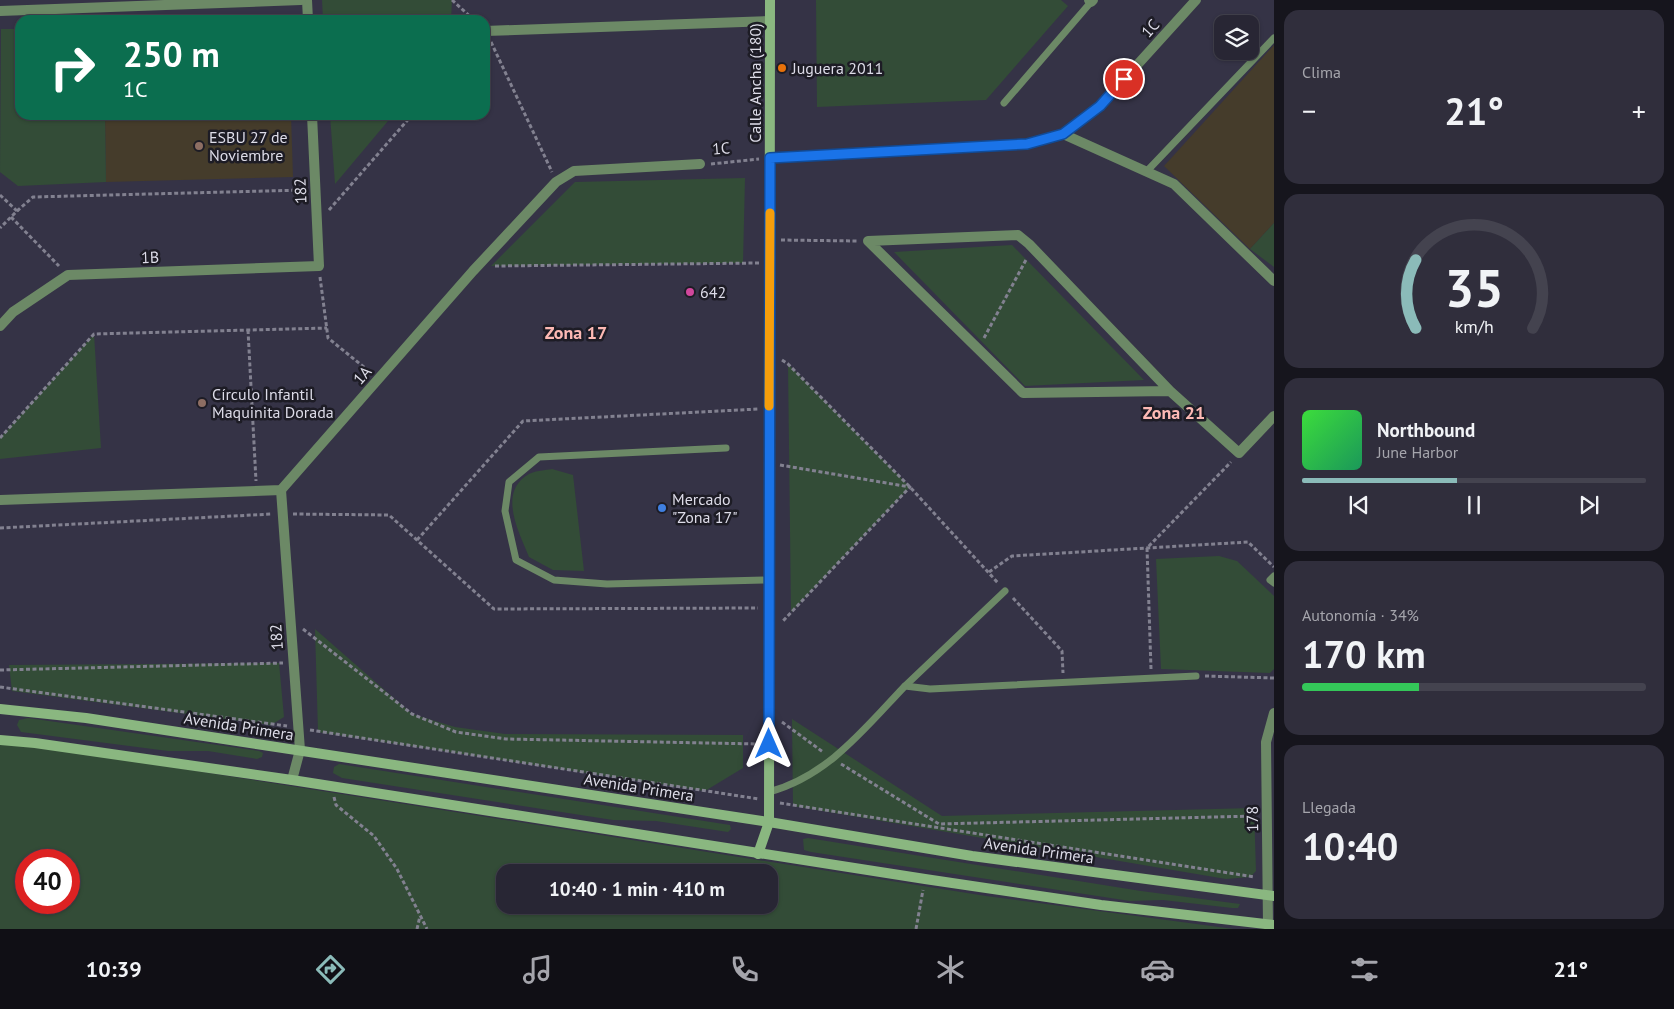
<!DOCTYPE html>
<html lang="es">
<meta charset="utf-8">
<style>
:root{--surface:#282634;--page:#302e3c;--text:#f1f3f6;--muted:#a5a5ac;--line:#44434f;--accent:#8bbbb9}
body{margin:0;font-family:"PT Sans",sans-serif;background:var(--page);color:var(--text);height:100vh;display:flex;flex-direction:column;font-size:19px;white-space:nowrap}
*{box-sizing:border-box;margin:0}
p{font-size:16px;color:var(--muted)}
.icon{flex:none;width:28px;height:28px;fill:none;stroke:currentColor;stroke-width:2;stroke-linecap:round;stroke-linejoin:round}
.map{position:relative;flex:1;overflow:hidden}
.sheet{display:flex;flex-direction:column;gap:10px;padding:10px;background:#16151d;width:400px}
.sheet>*{flex:none}
.hud{position:absolute;left:15px;top:15px;width:475px;height:105px;border-radius:15px;box-shadow:0 1px 4px #0004,0 0 0 1px var(--line);background:#0b6e4f;color:#fff;overflow:hidden}
.buttons{position:absolute;left:1214px;top:15px;display:grid;gap:10px}
.buttons a{display:grid;place-items:center;width:45px;height:45px;border-radius:10px;background:var(--surface);box-shadow:0 1px 4px #0004,0 0 0 1px var(--line);font-size:25px}
.speed{position:absolute;left:15px;top:849px;display:flex;gap:10px;font-size:25px;font-weight:700;text-align:center}
.speed>*{display:grid;place-content:center;width:65px;height:65px;border-radius:50%;background:var(--surface);box-shadow:0 1px 4px #0004,0 0 0 1px var(--line);line-height:1}
.speed .limit{border:8px solid #d22;background:#fff;color:#111}
.pin{position:absolute;display:grid;place-items:center;width:42px;height:42px;color:#fff;margin:-21px;border:2px solid #fff;border-radius:50%;box-shadow:0 1px 5px #0007}
.me{position:absolute;width:55px;margin:-28px;rotate:0deg;stroke-linejoin:round;filter:drop-shadow(0 0 4px #0008)}
.turn{display:flex;align-items:center;gap:18px;height:105px;padding:0 25px;font-size:22px}
.turn .icon{width:65px;height:65px;stroke-width:2.5}
.turn b{display:block;font-size:35px;line-height:42px}
.big{font-size:38px;font-weight:700;line-height:1.1}
.sheet .card{flex:1;display:flex;flex-direction:column;justify-content:center;gap:8px;min-width:0;padding:0 18px;border-radius:15px;background:var(--page)}
.sheet .dial{align-items:center;gap:0}
.dial svg{height:130px;overflow:visible;fill:none;stroke:var(--line);stroke-width:7;stroke-linecap:round;text-anchor:middle}
.dial text{fill:var(--text);stroke:none}
.song{display:flex;align-items:center;gap:15px}
.cover{width:60px;height:60px;border-radius:8px;background:linear-gradient(135deg,hsl(120 70% 55%),hsl(150 70% 35%))}
.played{height:5px;border-radius:2px;background:linear-gradient(90deg,var(--accent) 45%,var(--line) 45%)}
.keys{display:flex;justify-content:space-around;direction:ltr}
.heat{display:flex;justify-content:space-between;align-items:center;font-size:28px;direction:ltr}
.charge{height:8px;border-radius:4px;background:linear-gradient(90deg,#34c759 34%,var(--line) 0)}
.trip{position:absolute;left:496px;top:864px;width:282px;height:50px;border-radius:15px;background:var(--surface);box-shadow:0 1px 4px #0004,0 0 0 1px var(--line);font-weight:700;line-height:50px;text-align:center}
.menu{display:flex;height:80px;justify-content:space-around;align-items:center;background:#100f15;color:var(--muted)}
.menu .icon{width:35px;height:35px}
.menu .current{color:var(--accent)}
.menu b{font-size:22px;color:var(--text)}
main{display:flex;flex:1;min-height:0}
.map>svg:first-child{display:block}
.education{fill:#453c2b}
.green{fill:#334c37;fill-rule:evenodd}
.lines{fill:none;stroke-linecap:round;stroke-linejoin:round}
.path{stroke:#828190;stroke-width:3;stroke-dasharray:4 2.5;stroke-linecap:butt}
.lane{stroke:#6c8966;stroke-width:7}
.street{stroke:#6c8966;stroke-width:10}
.secondary{stroke:#8ab780;stroke-width:10}
.route-casing{stroke:#114b97;stroke-width:12}
.route{stroke:#1a73e8;stroke-width:9}
.slow{stroke:#f59e0b;stroke-width:9}
.food-dot{fill:#e8710a;stroke:#1d1c25;stroke-width:2}
.education-dot{fill:#8d6e63;stroke:#1d1c25;stroke-width:2}
.hotel-dot{fill:#d1479c;stroke:#1d1c25;stroke-width:2}
.shop-dot{fill:#3f7fe0;stroke:#1d1c25;stroke-width:2}
.labels{text-anchor:middle;stroke-width:5;stroke-linejoin:round;paint-order:stroke}
.street-label{font-size:16px;fill:#dddce8;stroke:#1d1c25}
.poi-label{font-size:16px;fill:#dddce8;stroke:#1d1c25;text-anchor:start}
.neighbourhood-label{font-size:18px;font-weight:bold;fill:#fdb9b4;stroke:#1d1c25}
</style>
<main>
<div class="map">
<svg width="1274" height="929" viewBox="0 0 1274 929">
<rect width="100%" height="100%" fill="#353346"/>
<!-- education -->
<g class="education">
<polygon points="1274,45 1274,223 1250,249 1164,166"/>
<polygon points="105,115 291,115 293,177 106,182"/>
</g>
<!-- green -->
<g class="green">
<polygon points="322,0 452,0 451,20 323,20"/>
<polygon points="816,0 1061,0 1068,6 986,100 817,107"/>
<polygon points="1,29 20,29 20,115 105,115 106,182 18,186 0,172"/>
<polygon points="330,115 393,115 335,184"/>
<polygon points="745,178 743,263 491,266 575,182"/>
<polygon points="1274,223 1274,267 1250,249"/>
<polygon points="1012,245 1144,380 1025,386 894,252"/>
<polygon points="94,334 101,448 0,459 0,438"/>
<polygon points="788,364 910,487 791,612"/>
<path d="M552,469L573,475L584,571L553,570L529,557C519,532 497,492 529,474C535,471 546,470 552,469Z"/>
<polygon points="1219,556 1237,561 1274,596 1274,669 1270,673 1161,669 1156,559"/>
<polygon points="315,629 412,714 455,727 505,734 743,735 743,768 705,791 318,732"/>
<polygon points="279,663 284,717 271,725 12,691 9,665"/>
<polygon points="28,718 259,751 263,753 262,757 257,759 208,751 168,751 21,732 17,725 19,720"/>
<polygon points="792,719 942,816 1254,808 1256,871 1250,877 1226,879 793,806"/>
<path d="M0,740L986,896L1234,929H0ZM26,860H69V902H26ZM505,872H770V905H505Z"/>
<polygon points="339,764 730,825 731,829 728,832 656,821 613,820 342,778 333,773 334,767"/>
<polygon points="808,838 1141,891 1240,904 1238,908 1232,908 1163,900 1130,901 811,852 804,850 803,839"/>
</g>
<g class="lines">
<!-- path -->
<g class="path">
<polyline points="452,0 474,20"/>
<polyline points="491,42 552,172"/>
<polyline points="711,164 759,159"/>
<polyline points="0,195 17,211 0,228"/>
<polyline points="329,210 412,115"/>
<polyline points="17,211 33,197 305,190"/>
<polyline points="11,217 59,266"/>
<polyline points="781,240 857,241"/>
<polyline points="495,266 759,263"/>
<polyline points="320,277 328,338 370,372"/>
<polyline points="248,330 256,481"/>
<polyline points="984,338 1027,258"/>
<polyline points="782,360 788,364 910,487 998,583"/>
<polyline points="0,438 94,334 327,328"/>
<polyline points="780,465 910,487 782,622"/>
<polyline points="293,514 389,515 494,609 758,608"/>
<polyline points="0,528 272,514"/>
<polyline points="417,540 523,421 759,409"/>
<polyline points="989,572 1012,556 1248,542 1274,567"/>
<polyline points="1013,598 1062,651 1063,673"/>
<polyline points="303,629 412,714 456,732 506,739 758,744"/>
<polyline points="1151,669 1147,548 1231,462"/>
<polyline points="0,670 283,663"/>
<polyline points="1205,676 1274,678"/>
<polyline points="0,687 287,726"/>
<polyline points="782,722 823,752"/>
<polyline points="310,730 759,799"/>
<polyline points="841,764 939,824 1255,816"/>
<polyline points="334,797 336,805 374,836 397,869 427,929"/>
<polyline points="780,803 1255,877"/>
<polyline points="417,929 420,916"/>
<polyline points="916,929 923,890"/>
</g>
<!-- lane -->
<g class="lane">
<polyline points="1004,103 1091,2"/>
<polyline points="1147,171 1274,38"/>
<polyline points="726,448 539,457 509,482 505,511 516,560 554,580 607,584 769,580"/>
<polyline points="1274,576 1270,580 1274,583"/>
<polyline points="905,686 1005,591"/>
<path d="M769,792C828,776 864,729 905,686L930,689L1196,676"/>
</g>
<!-- street -->
<g class="street">
<polyline points="307,0 308,20"/>
<polyline points="1089,0 1091,2 1093,0"/>
<polyline points="0,11 301,0"/>
<polyline points="485,31 770,21"/>
<polyline points="1063,134 1174,184 1274,281"/>
<polyline points="770,158 1027,144 1063,134 1100,106 1196,0"/>
<polyline points="0,326 13,312 68,275 319,266 312,115"/>
<polyline points="1170,391 1023,393 868,241 1018,235 1029,244 1170,391 1239,453 1274,416"/>
<polyline points="281,490 300,750 292,780"/>
<polyline points="0,500 281,490 473,271 556,182 574,171 700,164"/>
<polyline points="1268,925 1266,742 1274,713"/>
</g>
<!-- secondary -->
<g class="secondary">
<polyline points="0,709 86,718 769,822 972,856 1274,896"/>
<polyline points="0,740 35,743 292,780 925,879 1101,905 1274,925"/>
<polyline points="758,854 769,822 770,0"/>
</g>
</g>
<g class="lines">
<defs>
<polyline id="route" points="769,744 770,158 1027,144 1063,134 1100,106 1124,79"/>
</defs>
<!-- route casing -->
<use href="#route" class="route-casing"/>
<!-- route -->
<use href="#route" class="route"/>
<!-- slow -->
<polyline class="slow" points="769,406 770,213"/>
</g>
<!-- markers -->
<circle class="food-dot" cx="782" cy="68" r="5"/>
<g class="education-dot">
<circle cx="199" cy="146" r="5"/>
<circle cx="202" cy="403" r="5"/>
</g>
<circle class="hotel-dot" cx="690" cy="292" r="5"/>
<circle class="shop-dot" cx="662" cy="508" r="5"/>
<g class="labels">
<!-- street labels -->
<g class="street-label">
<text transform="translate(1150 28) rotate(-48)" y="6">1C</text>
<text transform="translate(755 83) rotate(-90)" y="6">Calle Ancha (180)</text>
<text transform="translate(721 148) rotate(-5)" y="6">1C</text>
<text transform="translate(300 191) rotate(-92)" y="6">182</text>
<text transform="translate(150 257) rotate(-2)" y="6">1B</text>
<text transform="translate(362 375) rotate(-49)" y="6">1A</text>
<text transform="translate(276 637) rotate(-94)" y="6">182</text>
<text transform="translate(239 726) rotate(9)" y="6">Avenida Primera</text>
<text transform="translate(639 787) rotate(9)" y="6">Avenida Primera</text>
<text transform="translate(1252 819) rotate(-91)" y="6">178</text>
<text transform="translate(1039 850) rotate(8)" y="6">Avenida Primera</text>
</g>
<!-- poi labels -->
<g class="poi-label">
<text x="792" y="74">Juguera 2011</text>
<text x="209" y="143">ESBU 27 de<tspan x="209" dy="18">Noviembre</tspan></text>
<text x="700" y="298">642</text>
<text x="212" y="400">Círculo Infantil<tspan x="212" dy="18">Maquinita Dorada</tspan></text>
<text x="672" y="505">Mercado<tspan x="672" dy="18">"Zona 17"</tspan></text>
</g>
<!-- neighbourhood labels -->
<g class="neighbourhood-label">
<text x="576" y="339">Zona 17</text>
<text x="1174" y="419">Zona 21</text>
</g>
</g>
</svg>
<div class="buttons">
<a><svg class="icon" aria-label="layers" viewBox="0 0 24 24"><path d="M12 4l9 5-9 5-9-5zM3 14l9 5 9-5"/></svg></a>
</div>
<div class="speed"><div class="limit">40</div></div>
<div class="pin" style="left:1124px;top:79px;background:#d93025"><svg class="icon" aria-label="arrive" viewBox="0 0 24 24"><path d="M6 21V4h12l-3 4 3 4H6"/></svg></div>
<svg class="me" style="left:769px;top:744px" viewBox="-20 -20 40 40"><path d="M0-17L14 15 0 8-14 15z" fill="#1a73e8" stroke="#fff" stroke-width="4"/></svg>
<div class="trip">10:40 · 1 min · 410 m</div>
<div class="hud">
<div class="turn"><svg class="icon" aria-label="right" viewBox="0 0 24 24"><path d="M7 20v-9h11M14 6l5 5-5 5"/></svg><div><b>250 m</b>1C</div></div>
</div>
</div>
<section class="sheet">
<div class="card"><p>Clima</p>
<div class="heat"><a>−</a><b class="big">21°</b><a>+</a></div>
</div>
<div class="card dial"><svg viewBox="0 0 100 80">
<path d="M14 69A42 42 0 1 1 86 69"/>
<path d="M14 69A42 42 0 0 1 14 27" stroke="#8bbbb9"/>
<text x="50" y="56" font-size="32" font-weight="700">35</text>
<text x="50" y="72" font-size="11">km/h</text>
</svg></div>
<div class="card">
<div class="song"><i class="cover"></i><div><b>Northbound</b><p>June Harbor</p></div></div>
<div class="played"></div>
<div class="keys"><svg class="icon" aria-label="previous" viewBox="0 0 24 24"><path d="M18 5L8 12l10 7zM5 5v14"/></svg><svg class="icon" aria-label="pause" viewBox="0 0 24 24"><path d="M8 5v14M16 5v14"/></svg><svg class="icon" aria-label="next" viewBox="0 0 24 24"><path d="M6 5l10 7-10 7zM19 5v14"/></svg></div>
</div>
<div class="card"><p>Autonomía · 34%</p><b class="big">170 km</b><div class="charge"></div></div>
<div class="card"><p>Llegada</p><b class="big">10:40</b></div>
</section>
</main>
<nav class="menu">
<b>10:39</b>
<svg class="icon current" aria-label="directions" viewBox="0 0 24 24"><path d="M12 3l9 9-9 9-9-9zM9 14v-3h6M13 9l2 2-2 2"/></svg>
<svg class="icon" aria-label="music" viewBox="0 0 24 24"><path d="M9 18V5l10-2v13"/><circle cx="6" cy="18" r="3"/><circle cx="16" cy="16" r="3"/></svg>
<svg class="icon" aria-label="phone" viewBox="0 0 24 24"><path d="M5 4h4l2 5-3 2q2 4 5 5l2-3 5 2v4C11 20 4 13 5 4z"/></svg>
<svg class="icon" aria-label="climate" viewBox="0 0 24 24"><path d="M12 3v18M4 7l16 10M4 17L20 7"/></svg>
<svg class="icon" aria-label="car" viewBox="0 0 24 24"><path d="M5 17H2v-5l4-1 3-4h7l3 4 3 1v5h-3M9 17h6M6 11h13"/><circle cx="7" cy="17" r="2"/><circle cx="17" cy="17" r="2"/></svg>
<svg class="icon" aria-label="filters" viewBox="0 0 24 24"><path d="M4 7h16M4 17h16"/><circle cx="9" cy="7" r="2"/><circle cx="15" cy="17" r="2"/></svg>
<b>21°</b>
</nav>
